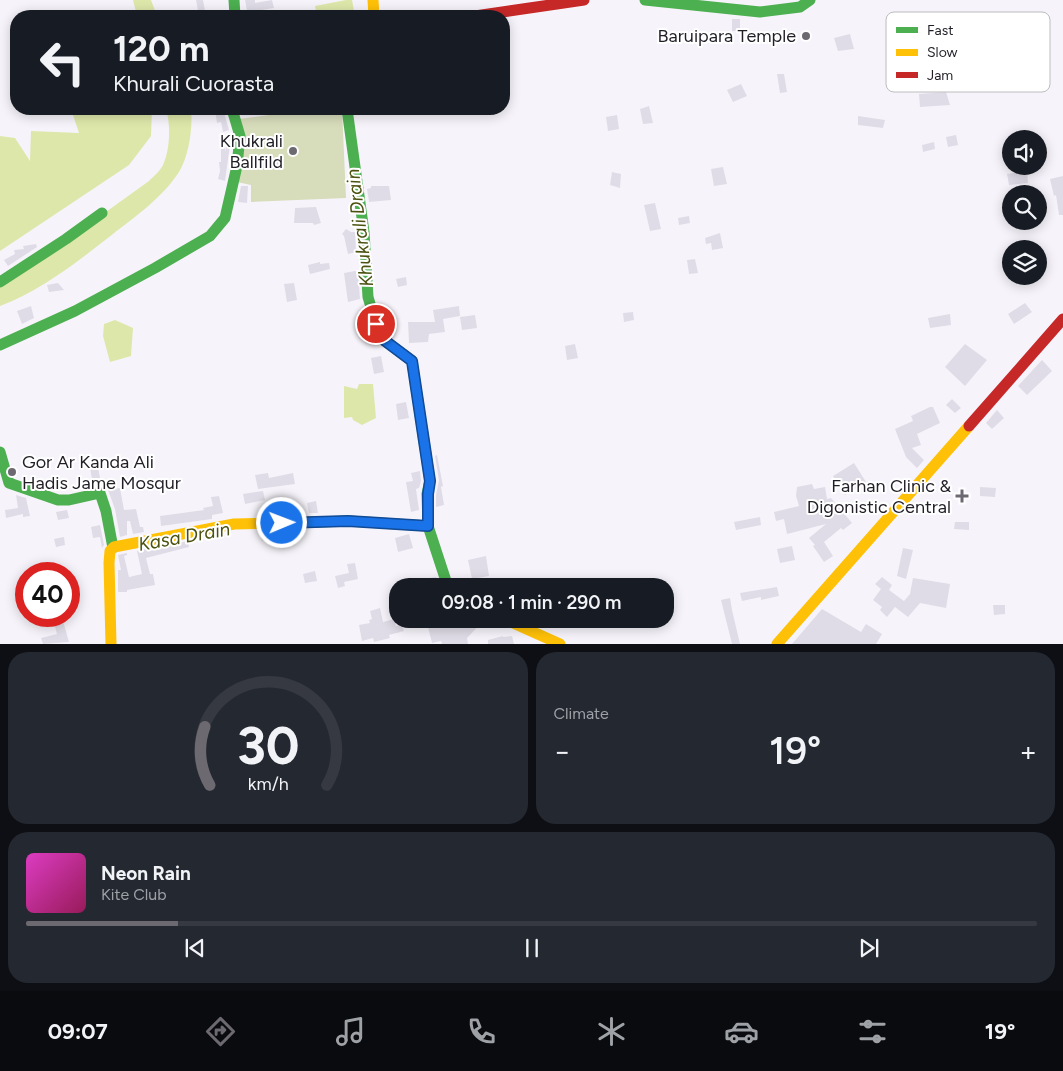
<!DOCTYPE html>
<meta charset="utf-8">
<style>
:root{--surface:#171b24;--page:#242831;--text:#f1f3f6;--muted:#9ea1a6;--line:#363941;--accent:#6c6970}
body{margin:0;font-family:Figtree,sans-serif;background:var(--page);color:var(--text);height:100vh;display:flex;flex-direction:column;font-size:19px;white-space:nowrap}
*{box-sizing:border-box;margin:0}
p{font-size:16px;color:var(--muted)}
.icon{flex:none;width:28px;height:28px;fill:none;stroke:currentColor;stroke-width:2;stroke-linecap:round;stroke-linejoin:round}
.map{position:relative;height:644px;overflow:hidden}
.sheet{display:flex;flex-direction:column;gap:8px;padding:8px;background:#0d0f14;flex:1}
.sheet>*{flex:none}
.top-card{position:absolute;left:10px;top:10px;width:500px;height:105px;border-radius:20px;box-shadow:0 2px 12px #0003;background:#171b24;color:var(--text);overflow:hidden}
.tools{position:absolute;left:1002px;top:130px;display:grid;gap:10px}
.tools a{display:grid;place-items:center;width:45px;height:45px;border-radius:50%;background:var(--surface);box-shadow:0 2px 12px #0003;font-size:25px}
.speed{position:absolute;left:15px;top:562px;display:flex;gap:10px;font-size:25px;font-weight:700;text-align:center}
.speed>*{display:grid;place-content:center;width:65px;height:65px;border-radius:50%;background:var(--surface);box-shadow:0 2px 12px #0003;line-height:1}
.speed .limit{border:8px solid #d22;background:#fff;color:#111}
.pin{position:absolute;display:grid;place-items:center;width:42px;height:42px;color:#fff;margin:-21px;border:2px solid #fff;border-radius:50%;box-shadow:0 1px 5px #0007}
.me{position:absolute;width:55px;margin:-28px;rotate:89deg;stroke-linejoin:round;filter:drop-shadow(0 0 4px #0008)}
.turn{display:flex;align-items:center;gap:18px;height:105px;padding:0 20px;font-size:22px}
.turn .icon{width:65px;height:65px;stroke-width:2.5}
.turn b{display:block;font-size:35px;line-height:42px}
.big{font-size:38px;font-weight:600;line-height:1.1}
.sheet .card{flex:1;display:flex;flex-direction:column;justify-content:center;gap:8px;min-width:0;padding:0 18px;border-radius:20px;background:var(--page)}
.sheet .dial{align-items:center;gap:0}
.dial svg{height:130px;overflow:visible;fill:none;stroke:var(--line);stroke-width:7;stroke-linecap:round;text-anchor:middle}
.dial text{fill:var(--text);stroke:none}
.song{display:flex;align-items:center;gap:15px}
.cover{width:60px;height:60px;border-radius:8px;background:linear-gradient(135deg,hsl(310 70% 55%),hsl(330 70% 35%))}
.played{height:5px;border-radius:2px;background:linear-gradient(90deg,var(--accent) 15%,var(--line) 15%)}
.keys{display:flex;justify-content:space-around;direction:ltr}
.heat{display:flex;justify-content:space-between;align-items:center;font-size:28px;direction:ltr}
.sheet .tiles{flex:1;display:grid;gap:8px;grid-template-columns:1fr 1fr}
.card:last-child{grid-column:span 2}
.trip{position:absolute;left:389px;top:578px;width:285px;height:50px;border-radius:20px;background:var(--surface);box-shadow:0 2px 12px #0003;font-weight:600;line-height:50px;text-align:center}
.tabs{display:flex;height:80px;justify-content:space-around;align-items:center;background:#090b0e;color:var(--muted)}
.tabs .icon{width:35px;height:35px}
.tabs .active{color:var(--accent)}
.tabs b{font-size:22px;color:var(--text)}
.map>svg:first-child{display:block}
.green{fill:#d7dcbb}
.water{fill:#dee7aa}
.building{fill:#e0dce7}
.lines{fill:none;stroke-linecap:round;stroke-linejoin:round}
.fast{stroke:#4caf50;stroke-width:11}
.slow{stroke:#ffc107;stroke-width:11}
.jam{stroke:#c62828;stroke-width:11}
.route-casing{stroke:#114b97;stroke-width:12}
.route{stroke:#1a73e8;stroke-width:9}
.poi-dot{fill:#6c6970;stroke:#fff;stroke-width:2}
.labels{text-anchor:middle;stroke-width:4;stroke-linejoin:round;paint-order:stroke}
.poi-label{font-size:18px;fill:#211e26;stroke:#fff;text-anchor:end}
.water-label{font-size:19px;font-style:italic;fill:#4b5210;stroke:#fff}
.key{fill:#fff;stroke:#bcbcbe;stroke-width:1}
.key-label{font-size:14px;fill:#211e26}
</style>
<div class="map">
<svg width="1063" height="644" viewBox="0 0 1063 644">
<rect width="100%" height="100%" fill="#f6f4fa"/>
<!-- green -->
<polygon class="green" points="314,109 342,109 346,198 251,202 251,185 237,182 239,119"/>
<!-- water -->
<g class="water">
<polygon points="133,0 151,0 157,16 137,16"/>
<polygon points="346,0 352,0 355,16 317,16 315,6"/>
<polygon points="121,109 152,109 151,136 129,165 0,251 0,136 15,138 30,161 31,131 79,133 73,115 120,115"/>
<path d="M166,109H191C193,127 189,156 179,172C163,197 136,216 113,234C77,262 42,290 0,306V283L53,250L149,181C154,176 160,171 163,165C170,150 171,125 166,109Z"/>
<polygon points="115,320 133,328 131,356 110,362 103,336 104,324"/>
<polygon points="359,384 373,384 376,418 362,425 353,420 352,417 344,418 344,386 357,389"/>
</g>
<!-- building -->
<g class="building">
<polygon points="196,0 203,0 206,16 199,16"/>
<polygon points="245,0 255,0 255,3 272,0 274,8 256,11 256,16 248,16"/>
<rect x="732" y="19" width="8" height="12"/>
<polygon points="850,34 854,49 838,51 834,38"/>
<polygon points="777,74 784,74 787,92 780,93"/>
<polygon points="741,84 747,96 733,102 727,90"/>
<polygon points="946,92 950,105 920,107 919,94"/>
<polygon points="649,106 653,123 643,124 640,109"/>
<polygon points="215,109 223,109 229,130 223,132 221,122 217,123"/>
<polygon points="617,115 619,129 608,131 606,117"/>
<polygon points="858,116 885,120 883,128 858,125"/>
<polygon points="956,135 958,145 948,147 946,137"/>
<polygon points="934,142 935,149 923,152 922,145"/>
<polygon points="224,143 226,152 226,145 230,145 225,181 218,179 220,171 219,162 221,162 221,144"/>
<polygon points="723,167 727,184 714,186 711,169"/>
<polygon points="1027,171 1028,183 1009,185 1007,174"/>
<polygon points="612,172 621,174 620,188 610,185"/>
<polygon points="1063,176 1063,215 1059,215 1056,195 1054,196 1050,179"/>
<polygon points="241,186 248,186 247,203 238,202"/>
<polygon points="371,186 389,186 391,200 369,202 367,189 371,188"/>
<polygon points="655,203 661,229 650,231 644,205"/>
<polygon points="316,207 321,223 314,225 313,223 294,223 295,208"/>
<polygon points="689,216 690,223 679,225 678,218"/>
<polygon points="346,229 351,232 355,232 356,252 348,254 344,236 342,234"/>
<polygon points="720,233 723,248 712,250 711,243 706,244 705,238"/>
<polygon points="36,244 37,247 8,266 4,260 15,254 14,250 24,249 23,246"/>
<polygon points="695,259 698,273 689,274 687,260"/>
<polygon points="320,262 320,264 329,263 330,269 310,274 308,265"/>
<polygon points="355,271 358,271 360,299 348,302 344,273"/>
<polygon points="406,277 407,285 398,287 396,279"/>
<polygon points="58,283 64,290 49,292 47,285"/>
<polygon points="294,283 297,300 287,302 284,284"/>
<polygon points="1025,303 1032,312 1014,324 1008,314"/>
<polygon points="31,306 34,318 22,324 17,311"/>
<polygon points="459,306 460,316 443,319 445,332 429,334 428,342 409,343 408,322 435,322 433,310"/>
<polygon points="633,312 634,320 624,322 623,313"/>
<polygon points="950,314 951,325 930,328 928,318"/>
<polygon points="475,315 477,328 462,330 460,317"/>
<polygon points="575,344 578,358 567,360 565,346"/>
<polygon points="965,344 987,360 965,386 945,367"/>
<polygon points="381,356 384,372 374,374 371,358"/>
<polygon points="1042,360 1052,371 1027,395 1018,386"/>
<polygon points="952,399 961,408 955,413 946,405"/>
<polygon points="406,402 409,418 398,420 396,404"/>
<polygon points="930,407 933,407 940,423 917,434 921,445 912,448 924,460 917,468 906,457 895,429 913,421 911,416"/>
<polygon points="997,410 1004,418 992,429 986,423"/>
<polygon points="437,455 443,486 441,487 444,505 436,507 436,495 439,480 435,456"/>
<polygon points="854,463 866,482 845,495 833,476"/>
<polygon points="98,467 100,478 92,479 90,468"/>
<polygon points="420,471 421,481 419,488 416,489 419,510 411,512 406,482 413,481 411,473"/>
<polygon points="268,473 269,478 293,473 295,484 258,489 255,475"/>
<polygon points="812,484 814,489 825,487 827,499 831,498 852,523 843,530 841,528 824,542 833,556 824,562 813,546 815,545 809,538 826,524 787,534 784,519 776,521 774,512 799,506 796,496 797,487"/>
<polygon points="980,487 996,488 995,497 980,496"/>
<polygon points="120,488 124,510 136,509 140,527 143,527 144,532 133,534 130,521 127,521 127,535 120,537 115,509 108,490"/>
<polygon points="263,491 265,500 245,504 243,494"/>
<polygon points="16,495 26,498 30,516 23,517 23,514 6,518 5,510 18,508"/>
<polygon points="219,496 223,513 212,515 212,519 161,526 160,516 204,510 203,508 213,506 211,497"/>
<polygon points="316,501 318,513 309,513 307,503"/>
<polygon points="67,510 69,518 58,520 56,512"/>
<polygon points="760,517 761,525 736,530 734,522"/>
<polygon points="955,522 969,522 969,530 954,529"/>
<polygon points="100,525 104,545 102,548 100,537 93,538 91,527"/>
<polygon points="271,532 272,539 262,541 260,533"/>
<polygon points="409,534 413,548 398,552 395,538"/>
<polygon points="64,537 65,545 56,547 54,539"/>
<polygon points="188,541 189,547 146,558 150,574 153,574 155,585 127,590 127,592 118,592 118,570 121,570 118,555 127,553 127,555 124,556 129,577 142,574 137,551"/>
<polygon points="792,546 795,560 780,563 777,549"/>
<polygon points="903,548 913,550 906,579 897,576"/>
<polygon points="486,556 489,576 472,579 468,560"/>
<polygon points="355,563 358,579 344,582 345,586 338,588 335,576 349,573 347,564"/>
<polygon points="315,571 317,581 305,583 303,574"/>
<polygon points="436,577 439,586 418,586 417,580"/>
<polygon points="882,577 892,585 889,590 904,601 910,594 913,578 950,584 946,608 920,603 908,617 895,607 887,617 880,610 882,607 873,600 881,589 875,584"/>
<polygon points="777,587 779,596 761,600 761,597 742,601 740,593"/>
<polygon points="730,598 732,610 740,644 732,644 721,600"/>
<polygon points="993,605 1005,605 1005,614 994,615"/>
<polygon points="380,608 383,622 394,619 396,626 402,625 404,631 389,635 390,638 374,642 373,638 362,641 359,625 370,623 369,620 372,619 370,611"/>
<polygon points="822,609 861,632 866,624 882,634 876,644 792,644"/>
<polygon points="52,616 60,616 61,622 63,621 69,642 43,644 41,638 57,634"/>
<polygon points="426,619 485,619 467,638 468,644 442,644 441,641 432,643"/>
<polygon points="503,636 503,637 512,636 514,644 488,644 488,640"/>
</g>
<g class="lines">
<!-- fast -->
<g class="fast">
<polyline points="234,0 235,16"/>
<polyline points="645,0 760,12 800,7 810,0"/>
<polyline points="347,109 364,232 368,297 380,337 412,361 430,481 427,494 428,526"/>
<polyline points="0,282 66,239 102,213"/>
<polyline points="0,345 75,311 155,268 210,236 225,218 237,166 240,136 232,109"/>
<polyline points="0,452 9,483 58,500 69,500 100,493 106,511 113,548"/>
<polyline points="317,522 349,521 428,526 446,581 450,586"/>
</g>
<!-- slow -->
<g class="slow">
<polyline points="373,0 374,16"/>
<polyline points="504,619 560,644"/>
<polyline points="111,644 109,563 110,551 114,547 234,524 317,522"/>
<polyline points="777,644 969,426"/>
</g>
<!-- jam -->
<g class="jam">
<polyline points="475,16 584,0"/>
<polyline points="969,426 1063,319"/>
</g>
</g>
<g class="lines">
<defs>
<polyline id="route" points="282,523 348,521 428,526 428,494 430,481 412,361 380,337 376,324"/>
</defs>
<!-- route casing -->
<use href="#route" class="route-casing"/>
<!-- route -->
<use href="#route" class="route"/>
</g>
<!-- markers -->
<g class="poi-dot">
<circle cx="806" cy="36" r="5"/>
<circle cx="293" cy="151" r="5"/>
<circle cx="12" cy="472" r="5"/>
<path d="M959.5 488.5h5v5h5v5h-5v5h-5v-5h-5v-5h5z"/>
</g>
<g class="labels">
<!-- poi labels -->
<g class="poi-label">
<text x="796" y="42">Baruipara Temple</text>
<text x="283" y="147">Khukrali<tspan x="283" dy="21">Ballfild</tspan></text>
<text x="22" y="468" text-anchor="start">Gor Ar Kanda Ali<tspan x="22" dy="21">Hadis Jame Mosqur</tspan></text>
<text x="951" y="492">Farhan Clinic &amp;<tspan x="951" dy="21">Digonistic Central</tspan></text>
</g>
<!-- water labels -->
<g class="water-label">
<text transform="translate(359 228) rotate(-97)" y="7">Khukrali Drain</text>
<text transform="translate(184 536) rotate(-10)" y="7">Kasa Drain</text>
</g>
</g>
<!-- legend -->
<rect x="886" y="12" width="164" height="80" rx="8" class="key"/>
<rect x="896" y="27" width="22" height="6" fill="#4caf50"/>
<rect x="896" y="49" width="22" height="7" fill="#ffc107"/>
<rect x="896" y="72" width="22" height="6" fill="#c62828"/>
<g class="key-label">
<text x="927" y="35">Fast</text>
<text x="927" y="57">Slow</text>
<text x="927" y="80">Jam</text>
</g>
</svg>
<div class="tools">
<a><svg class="icon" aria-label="sound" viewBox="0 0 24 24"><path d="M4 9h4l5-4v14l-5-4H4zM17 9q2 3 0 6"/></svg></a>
<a><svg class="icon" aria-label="search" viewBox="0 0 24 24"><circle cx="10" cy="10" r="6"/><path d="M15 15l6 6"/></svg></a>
<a><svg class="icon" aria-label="layers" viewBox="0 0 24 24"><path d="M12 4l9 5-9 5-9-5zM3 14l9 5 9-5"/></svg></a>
</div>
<div class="speed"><div class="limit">40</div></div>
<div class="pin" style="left:376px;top:324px;background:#d93025"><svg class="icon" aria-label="arrive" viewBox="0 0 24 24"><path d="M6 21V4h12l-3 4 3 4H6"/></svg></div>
<svg class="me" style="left:282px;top:523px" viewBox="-20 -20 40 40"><circle r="17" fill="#1a73e8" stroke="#fff" stroke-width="3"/><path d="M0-11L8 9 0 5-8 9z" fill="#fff"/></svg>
<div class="trip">09:08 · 1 min · 290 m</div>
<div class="top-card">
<div class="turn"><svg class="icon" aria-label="left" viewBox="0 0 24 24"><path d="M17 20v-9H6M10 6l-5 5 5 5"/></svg><div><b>120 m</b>Khurali Cuorasta</div></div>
</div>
</div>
<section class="sheet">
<div class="tiles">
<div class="card dial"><svg viewBox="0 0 100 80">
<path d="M14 69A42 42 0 1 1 86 69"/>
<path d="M14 69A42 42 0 0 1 11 33" stroke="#6c6970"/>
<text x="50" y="56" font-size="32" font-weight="700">30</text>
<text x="50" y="72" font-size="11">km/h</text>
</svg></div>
<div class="card"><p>Climate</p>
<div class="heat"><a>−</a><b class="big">19°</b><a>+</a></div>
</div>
<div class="card">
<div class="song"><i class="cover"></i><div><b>Neon Rain</b><p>Kite Club</p></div></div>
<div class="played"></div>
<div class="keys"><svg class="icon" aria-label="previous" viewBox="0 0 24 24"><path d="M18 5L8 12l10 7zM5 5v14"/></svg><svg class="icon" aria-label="pause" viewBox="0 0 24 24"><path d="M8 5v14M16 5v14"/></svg><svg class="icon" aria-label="next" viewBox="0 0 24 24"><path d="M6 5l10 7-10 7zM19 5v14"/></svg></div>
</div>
</div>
</section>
<nav class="tabs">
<b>09:07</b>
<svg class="icon active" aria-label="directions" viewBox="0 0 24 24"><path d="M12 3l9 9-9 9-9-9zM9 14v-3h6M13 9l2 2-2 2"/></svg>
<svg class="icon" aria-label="music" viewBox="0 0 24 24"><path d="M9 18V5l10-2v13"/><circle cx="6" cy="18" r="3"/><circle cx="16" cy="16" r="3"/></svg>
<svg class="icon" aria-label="phone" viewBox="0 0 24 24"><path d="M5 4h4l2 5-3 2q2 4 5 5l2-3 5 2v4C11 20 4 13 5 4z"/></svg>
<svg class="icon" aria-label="climate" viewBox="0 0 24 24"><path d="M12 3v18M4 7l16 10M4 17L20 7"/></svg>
<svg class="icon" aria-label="car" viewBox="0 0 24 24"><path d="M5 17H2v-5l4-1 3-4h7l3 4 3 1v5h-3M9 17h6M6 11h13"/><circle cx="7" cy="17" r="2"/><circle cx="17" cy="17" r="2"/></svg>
<svg class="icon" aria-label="filters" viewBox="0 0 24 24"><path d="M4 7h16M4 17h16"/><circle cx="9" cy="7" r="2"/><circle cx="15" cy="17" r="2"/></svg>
<b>19°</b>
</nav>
